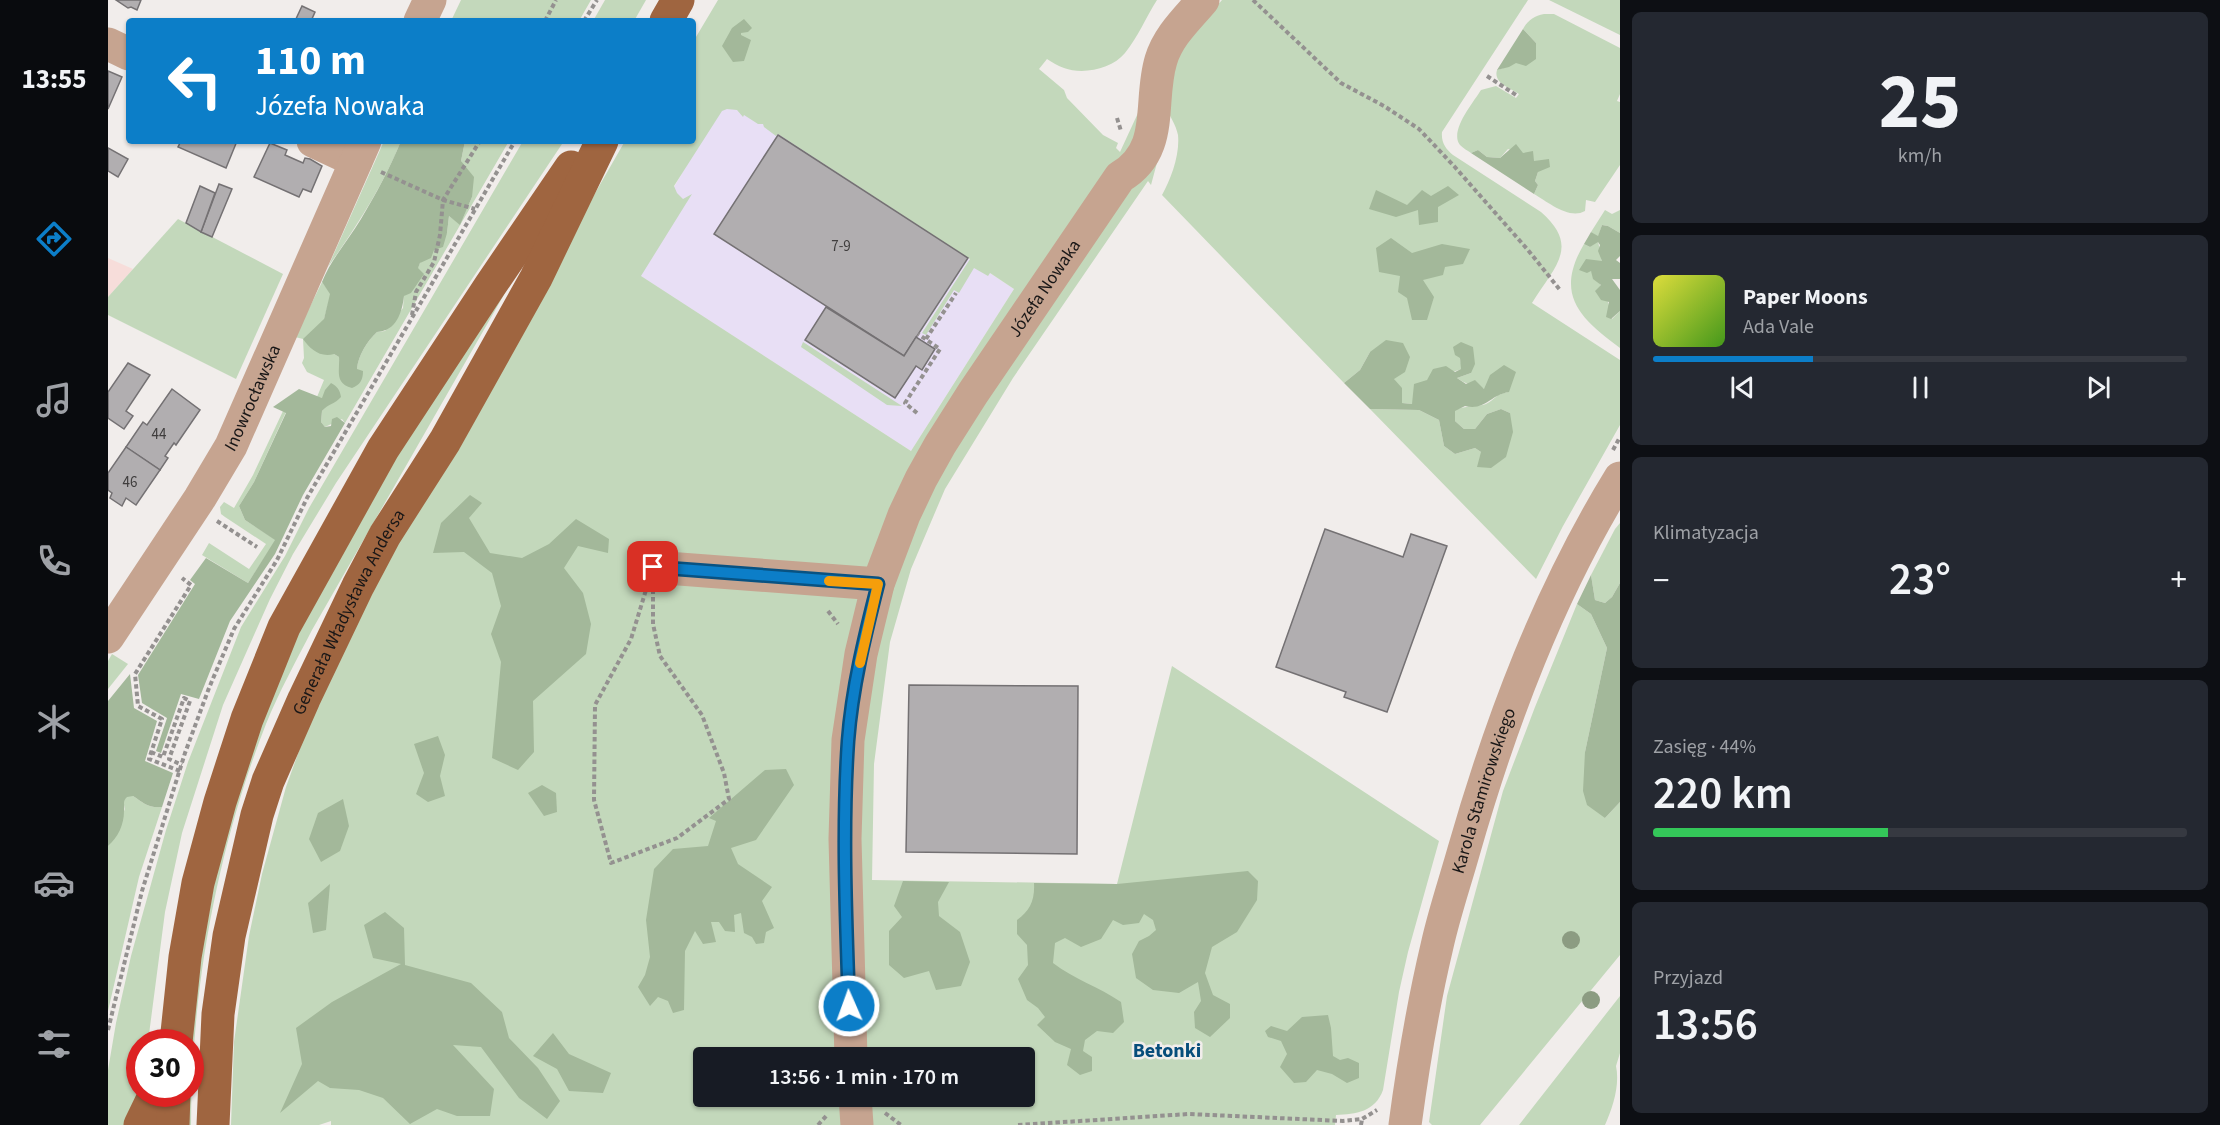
<!DOCTYPE html>
<html lang="pl">
<meta charset="utf-8">
<style>
:root{--surface:#171b24;--page:#242831;--text:#f1f3f6;--muted:#9ea1a6;--line:#363941;--accent:#0c7ec8}
body{margin:0;font-family:"Source Sans 3",sans-serif;background:var(--page);color:var(--text);height:100vh;display:flex;flex-direction:column;font-size:22px;white-space:nowrap}
*{box-sizing:border-box;margin:0}
p{font-size:20px;color:var(--muted)}
.icon{flex:none;width:33px;height:33px;fill:none;stroke:currentColor;stroke-width:2;stroke-linecap:round;stroke-linejoin:round}
.map{position:relative;flex:1;overflow:hidden}
.side{display:flex;flex-direction:column;gap:12px;padding:12px;background:#0d0f14;width:600px}
.side>*{flex:none}
.guide{position:absolute;left:18px;top:18px;width:570px;height:126px;border-radius:6px;box-shadow:0 2px 4px #0004;background:#0c7ec8;color:#fff;overflow:hidden}
.speed{position:absolute;left:18px;top:1029px;display:flex;gap:12px;font-size:30px;font-weight:700;text-align:center}
.speed>*{display:grid;place-content:center;width:78px;height:78px;border-radius:50%;background:var(--surface);box-shadow:0 2px 4px #0004;line-height:1}
.speed .limit{border:9px solid #d22;background:#fff;color:#111}
.pin{position:absolute;display:grid;place-items:center;width:51px;height:51px;color:#fff;margin:-26px;border-radius:12px;box-shadow:0 3px 9px #0006}
.me{position:absolute;width:66px;margin:-33px;rotate:358deg;stroke-linejoin:round;filter:drop-shadow(0 0 4px #0008)}
.turn{display:flex;align-items:center;gap:21px;height:126px;padding:0 30px;font-size:27px}
.turn .icon{width:78px;height:78px;stroke-width:2.5}
.turn b{display:block;font-size:42px;line-height:51px}
.big{font-size:45px;font-weight:600;line-height:1.1}
.side .card{flex:1;display:flex;flex-direction:column;justify-content:center;gap:9px;min-width:0;padding:0 21px;border-radius:9px;background:var(--page)}
.side .dial{align-items:center;gap:0}
.dial b{font-size:78px;line-height:1}
.song{display:flex;align-items:center;gap:18px}
.cover{width:72px;height:72px;border-radius:9px;background:linear-gradient(135deg,hsl(60 70% 55%),hsl(100 70% 35%))}
.played{height:6px;border-radius:3px;background:linear-gradient(90deg,var(--accent) 30%,var(--line) 30%)}
.keys{display:flex;justify-content:space-around;direction:ltr}
.heat{display:flex;justify-content:space-between;align-items:center;font-size:33px;direction:ltr}
.charge{height:9px;border-radius:4px;background:linear-gradient(90deg,#34c759 44%,var(--line) 0)}
.trip{position:absolute;left:585px;top:1047px;width:342px;height:60px;border-radius:6px;background:var(--surface);box-shadow:0 2px 4px #0004;font-weight:600;line-height:60px;text-align:center}
main{display:flex;flex:1;min-height:0}
.dock{display:flex;flex-direction:column;width:108px;justify-content:space-around;align-items:center;background:#090b0e;color:var(--muted)}
.dock .icon{width:42px;height:42px}
.dock .current{color:var(--accent)}
.dock b{font-size:27px;color:var(--text)}
.map>svg:first-child{display:block}
.commercial{fill:#e8dff5}
.education{fill:#f7ddda}
.green{fill:#c3d8bb;fill-rule:evenodd}
.forest{fill:#a3b89a}
.building{fill:#b1aeb0;stroke:#747173;stroke-width:1.5}
.lines{fill:none;stroke-linecap:round;stroke-linejoin:round}
.path{stroke:#949190;stroke-width:4;stroke-dasharray:4.5 3;stroke-linecap:butt}
.minor{stroke:#c6a490;stroke-width:33}
.major{stroke:#9f6540;stroke-width:33}
.tree{fill:#8c9c82}
.route-casing{stroke:#085282;stroke-width:15}
.route{stroke:#0c7ec8;stroke-width:10}
.slow{stroke:#f59e0b;stroke-width:10}
.labels{text-anchor:middle;stroke-width:5;stroke-linejoin:round;paint-order:stroke}
.number-label{font-size:15px;fill:#3f3d3d}
.street-label{font-size:18px;fill:#191717;stroke:#f1edeb}
.neighbourhood-label{font-size:20px;font-weight:bold;fill:#074d7b;stroke:#f1edeb}
</style>
<main>
<nav class="dock">
<b>13:55</b>
<svg class="icon current" aria-label="directions" viewBox="0 0 24 24"><path d="M12 3l9 9-9 9-9-9zM9 14v-3h6M13 9l2 2-2 2"/></svg>
<svg class="icon" aria-label="music" viewBox="0 0 24 24"><path d="M9 18V5l10-2v13"/><circle cx="6" cy="18" r="3"/><circle cx="16" cy="16" r="3"/></svg>
<svg class="icon" aria-label="phone" viewBox="0 0 24 24"><path d="M5 4h4l2 5-3 2q2 4 5 5l2-3 5 2v4C11 20 4 13 5 4z"/></svg>
<svg class="icon" aria-label="climate" viewBox="0 0 24 24"><path d="M12 3v18M4 7l16 10M4 17L20 7"/></svg>
<svg class="icon" aria-label="car" viewBox="0 0 24 24"><path d="M5 17H2v-5l4-1 3-4h7l3 4 3 1v5h-3M9 17h6M6 11h13"/><circle cx="7" cy="17" r="2"/><circle cx="17" cy="17" r="2"/></svg>
<svg class="icon" aria-label="filters" viewBox="0 0 24 24"><path d="M4 7h16M4 17h16"/><circle cx="9" cy="7" r="2"/><circle cx="15" cy="17" r="2"/></svg>
</nav>
<div class="map">
<svg width="1512" height="1125" viewBox="0 0 1512 1125">
<rect width="100%" height="100%" fill="#f1edeb"/>
<!-- commercial -->
<polygon class="commercial" points="617,98 906,289 803,451 520,268"/>
<!-- education -->
<polygon class="education" points="0,258 25,269 0,297"/>
<!-- green -->
<g class="green">
<path d="M353,0H483L471,21H390C378,17 356,21 343,21Z"/>
<polygon points="497,0 538,0 526,21 485,21"/>
<path d="M610,0H1049C1038,17 1030,37 1017,53C1004,69 975,75 956,68C950,66 944,62 939,59L931,69L956,90L959,98L995,135L1010,143L1008,148L1012,152L1030,113L1050,159L1043,185L1040,181L905,378L837,489L803,569L782,642L766,764L764,880L1009,884L1064,666L1331,841L1300,952L1291,992L1275,1090C1267,1112 1248,1114 1228,1115L1227,1125H223V1121L211,1125H123L126,1042L141,936L154,874L178,787L196,737L274,565L517,141H585V42ZM619,109L629,110L635,117L636,115L650,124H655L656,127L668,136L670,134L862,259L814,333L818,335L846,290L851,293L866,268L880,276L882,273L906,289L803,451L533,276L584,194L575,199L569,193L566,186L614,111ZM596,1058H916V1096H596Z"/>
<path d="M1114,0H1420L1334,132C1333,143 1338,149 1345,155L1433,212C1473,247 1446,267 1424,303L1512,360V425L1455,526L1428,579L1262,409L1311,410L1331,420L1336,446L1347,454L1367,448L1373,452L1402,413L1393,409L1379,414L1367,429H1356L1347,421V410C1358,405 1370,407 1378,404C1388,399 1386,395 1400,392C1382,390 1365,389 1349,378L1363,373L1352,358L1354,369L1319,380L1304,404L1294,403L1286,379L1262,352L1252,370L1236,383L1054,195C1063,179 1072,155 1070,135C1068,125 1061,114 1056,105L1063,60Z"/>
<polygon points="1441,0 1512,0 1512,35"/>
<path d="M1436,14H1446L1512,48V94L1509,101L1512,102V165L1487,202L1478,200L1477,211C1461,220 1440,202 1426,194L1430,185L1427,181L1430,172C1423,155 1417,154 1400,149L1392,158L1379,157L1370,150L1363,153C1360,151 1355,148 1352,145C1341,131 1365,103 1373,90L1388,86L1408,98L1411,94C1402,88 1385,83 1389,70C1406,66 1415,56 1428,43L1415,29C1420,20 1426,16 1436,14Z"/>
<path d="M276,141H293C275,186 248,227 220,267Z"/>
<path d="M357,141H401L237,423L234,419L217,427L213,422L214,411L220,404L214,398L209,397L216,380L199,372L194,363L196,358L195,339L187,337L214,282L223,294L216,319L226,354L231,357L232,365L249,369C250,356 259,341 269,332L277,331L295,308L296,296L312,263L339,233L341,216L352,224L364,197L353,161Z"/>
<polygon points="415,141 456,141 228,483 185,554 162,599 115,705 74,833 57,912 40,1042 32,1042 32,1094 21,1125 0,1125 0,1070 8,1023 23,956 58,830 80,762 133,627 177,556 201,508"/>
<polygon points="1497,210 1504,214 1512,210 1512,233 1500,226 1494,225 1490,237 1483,232"/>
<polygon points="70,219 175,274 128,379 0,315 0,297"/>
<path d="M432,232L204,630C188,661 171,692 158,724C109,849 83,991 83,1125H78L79,1094H82L85,999L115,837L165,687L235,541Z"/>
<path d="M1490,241L1494,261L1483,271C1495,286 1501,300 1504,319L1512,311V348C1472,318 1446,295 1476,244L1482,247Z"/>
<polygon points="695,342 794,406 779,405 693,347"/>
<polygon points="175,411 178,412 146,482 131,506 137,520 168,540 140,583 94,555 101,543 141,569 158,544 117,517 113,514 112,507 116,502 126,508 145,475"/>
<polygon points="1512,523 1512,583 1504,597 1497,603 1487,600 1483,575 1507,529"/>
<polygon points="1469,604 1483,614 1499,648 1477,752 1497,818 1512,802 1512,955 1372,1125 1324,1125 1321,1122 1339,996 1395,791 1427,707"/>
<polygon points="4,654 20,664 0,689 0,661"/>
<path d="M19,796H25C36,803 39,808 54,807L31,877L0,1011V846L17,809L15,801Z"/>
<path d="M1512,996V1053L1508,1066C1512,1085 1505,1107 1497,1125H1411Z"/>
</g>
<!-- forest -->
<g class="forest">
<polygon points="636,19 644,28 640,32 633,33 633,35 643,40 636,61 625,62 614,46 624,28"/>
<polygon points="1415,29 1428,43 1428,59 1418,66 1408,63 1401,67 1389,70"/>
<path d="M293,141H357L353,161L366,177L364,197L352,225L341,216L339,233L335,247L326,250L323,258L312,263L310,268L316,274L303,293L296,296C294,313 288,331 269,332C259,341 250,356 249,369L255,371C255,380 252,385 244,388C226,383 232,371 231,357L226,354C212,358 202,349 195,339L216,319L222,294L214,282C223,259 240,241 253,219C268,194 282,168 293,141Z"/>
<polygon points="1408,144 1415,153 1425,151 1426,161 1441,159 1442,167 1430,172 1427,181 1430,185 1426,194 1363,153 1370,150 1379,157 1392,158"/>
<polygon points="1340,186 1351,195 1330,207 1330,222 1311,225 1310,210 1288,217 1261,209 1268,190 1299,205 1314,190 1323,196"/>
<polygon points="1494,225 1500,226 1512,233 1512,256 1508,260 1512,263 1512,279 1504,279 1512,290 1512,311 1503,319 1498,317 1501,302 1493,300 1487,291 1493,285 1485,279 1483,271 1479,273 1471,270 1478,259 1494,261 1490,251 1492,245 1490,242 1482,247 1476,244 1483,232 1490,236"/>
<polygon points="1283,238 1304,253 1334,244 1362,249 1355,264 1337,267 1335,275 1315,280 1326,297 1319,320 1304,320 1299,298 1290,292 1292,276 1271,272 1268,248"/>
<path d="M1278,340L1295,343L1302,357L1297,372L1286,379L1294,388V403L1304,404L1306,384L1319,380L1325,369L1338,366L1347,372L1353,369L1352,358L1347,355L1345,347L1353,342L1365,347L1367,364L1363,373L1349,378L1358,384L1367,380L1376,389L1382,375L1396,365L1408,372L1401,392C1382,395 1377,411 1357,406L1347,411V421L1356,429H1367L1379,414L1393,409L1402,413L1405,432L1398,457L1383,468L1369,467L1373,452L1367,448L1347,454L1336,446L1331,420L1311,410L1262,409L1236,383L1252,370L1262,352Z"/>
<path d="M223,383C229,386 232,390 233,397C227,404 220,404 214,411L213,422L217,427L223,426L224,419L229,417L237,423L195,495L167,554L122,621L91,699L73,694L53,753L48,751L59,718L34,703L30,675L87,584L82,580L98,558L140,583L167,540L137,520L131,506L146,482L178,413L165,407L191,389L214,398L217,390Z"/>
<polygon points="362,495 374,503 361,518 382,553 414,558 441,544 468,519 501,539 500,553 470,546 456,568 475,593 483,624 478,654 425,701 426,752 410,770 384,758 393,662 383,634 393,606 384,573 356,552 325,553 333,523"/>
<polygon points="1483,575 1487,600 1497,603 1504,597 1512,583 1512,802 1497,818 1479,805 1475,791 1477,752 1499,648 1483,614 1469,604"/>
<path d="M22,674L26,708L49,721L37,761L65,773L54,807C39,808 36,803 25,796L19,797C14,802 17,804 16,811C16,825 10,837 0,846V701Z"/>
<polygon points="330,736 337,755 332,776 337,796 320,802 308,794 316,773 306,744"/>
<polygon points="678,769 686,785 648,840 623,848 630,864 664,887 654,901 666,928 658,932 656,943 648,944 644,937 636,933 633,913 626,915 627,932 617,931 611,922 603,922 608,942 595,944 587,931 577,951 576,1010 565,1013 560,1001 550,997 542,1006 530,987 537,975 542,957 538,920 546,869 565,849 600,846 608,821 601,818 657,770"/>
<polygon points="434,785 448,793 449,812 436,816 420,793"/>
<polygon points="235,799 241,826 232,851 213,862 201,839 210,813"/>
<path d="M1140,871L1150,881L1149,900L1129,932L1104,947L1097,973L1105,995L1122,1004V1018L1102,1037L1087,1028L1086,1012L1093,1001L1090,982L1071,993L1045,990L1028,978L1024,954L1031,941L1041,936L1048,930L1045,920L1036,914L1031,923L1015,925L1005,920L993,939L973,947L957,938L947,943L945,963C966,979 991,987 1013,1002L1016,1022L1005,1033L989,1031L977,1040L975,1051L984,1057V1071L972,1075L959,1065L963,1049L947,1042L929,1025L937,1017L930,1008L919,1000L910,979L920,965L919,945L909,934V920C922,911 927,900 926,883L1009,884Z"/>
<polygon points="795,881 841,882 830,902 831,916 852,932 862,962 853,986 828,990 821,971 796,978 781,965 781,931 794,917 786,906"/>
<polygon points="222,884 218,930 205,933 200,903"/>
<polygon points="277,912 296,928 297,965 363,983 394,1012 401,1038 430,1068 452,1101 439,1119 411,1098 373,1047 345,1045 386,1089 382,1116 349,1116 329,1109 302,1124 275,1098 251,1090 222,1088 210,1081 172,1113 194,1064 188,1028 224,1002 293,964 265,958 256,925"/>
<polygon points="1220,1015 1223,1028 1225,1056 1232,1060 1240,1058 1251,1063 1251,1078 1239,1083 1224,1074 1209,1070 1198,1082 1186,1083 1172,1067 1179,1054 1173,1041 1160,1037 1157,1031 1163,1026 1179,1031 1194,1017"/>
<polygon points="445,1033 461,1054 503,1073 495,1093 461,1091 449,1069 425,1056"/>
</g>
<!-- building -->
<g class="building">
<polygon points="8,0 33,0 29,10 23,7 20,8"/>
<polygon points="194,6 207,12 203,21 187,21"/>
<polygon points="0,71 14,77 0,109"/>
<polygon points="670,135 860,258 796,356 606,234"/>
<polygon points="73,141 129,141 118,168 70,147"/>
<polygon points="162,143 179,150 177,155 195,163 197,158 202,159 214,166 203,192 195,189 191,197 146,177"/>
<polygon points="0,148 20,159 10,177 0,171"/>
<polygon points="111,184 124,189 104,237 93,232"/>
<polygon points="92,186 107,193 93,232 78,223"/>
<polygon points="718,307 796,356 808,337 827,349 814,370 808,366 787,398 697,340"/>
<polygon points="20,363 42,375 18,411 25,416 16,429 0,418 0,392"/>
<polygon points="64,389 92,410 68,445 66,443 57,456 60,458 52,470 18,447 35,422 39,425"/>
<polygon points="18,447 52,470 28,505 18,498 14,506 2,498 4,493 0,490 0,473"/>
<polygon points="1217,529 1295,557 1303,534 1339,546 1279,712 1236,697 1238,692 1168,667"/>
<polygon points="801,685 970,686 969,854 798,852"/>
</g>
<g class="lines">
<!-- path -->
<g class="path">
<polyline points="1145,0 1233,83 1276,106 1311,129 1346,166 1420,250 1452,290"/>
<polyline points="235,21 235,20"/>
<polyline points="437,21 448,0"/>
<polyline points="476,21 489,0"/>
<polyline points="1379,76 1408,95"/>
<polyline points="1009,118 1013,131"/>
<polyline points="273,172 335,200 367,209"/>
<polyline points="304,315 308,292 326,262 332,235 335,200 372,141"/>
<polyline points="818,339 848,293"/>
<polyline points="809,413 797,403 832,349 810,334"/>
<polyline points="1505,450 1512,437"/>
<polyline points="109,521 149,547"/>
<polygon points="545,567 545,624 552,656 594,715 616,773 621,799 569,838 503,863 486,800 487,705 523,639"/>
<polyline points="720,611 730,624"/>
<polyline points="43,752 55,757 76,698 82,701 61,759 74,765"/>
<polyline points="72,771 41,759 54,719 30,706 27,674 83,585 74,578"/>
<polyline points="0,1030 34,891 77,753 101,688 126,629 169,560 199,498 407,141"/>
<polyline points="777,1113 793,1125"/>
<polyline points="710,1125 720,1114"/>
<polyline points="910,1125 1081,1114 1235,1121 1254,1119 1269,1110"/>
<polyline points="1253,1125 1254,1119"/>
</g>
<!-- minor -->
<g class="minor">
<polyline points="312,21 322,0"/>
<polyline points="0,44 21,54"/>
<polyline points="205,141 248,161"/>
<polyline points="545,567 770,584"/>
<path id="s1" d="M0,637L92,498L123,446L257,141"/>
<path id="s2" d="M743,1058L737,839L740,740L753,654L770,584L796,515L813,479L832,445L865,393L1012,177C1058,150 1040,102 1053,60C1060,36 1079,19 1095,0"/>
<polyline points="747,1096 749,1125"/>
<path id="s3" d="M1297,1125C1305,1065 1315,1005 1329,946C1336,914 1347,882 1356,850C1393,721 1441,593 1512,478"/>
</g>
<!-- major -->
<g class="major">
<polyline points="558,21 570,0"/>
<polyline points="68,1042 77,957 90,883 112,802 139,719 176,627 275,449 382,286 463,167"/>
<polyline points="32,1125 47,1094"/>
<polyline points="65,1125 66,1094"/>
<path id="s4" d="M105,1125L110,1014L121,936L149,815L160,781L196,699L250,586L277,535L337,441L428,278L494,141"/>
</g>
</g>
<!-- trees -->
<g class="tree">
<circle cx="1463" cy="940" r="9"/>
<circle cx="1483" cy="1000" r="9"/>
</g>
<g class="lines">
<defs>
<path id="route" d="M545,567L770,584C757,635 744,688 740,741C734,829 738,918 741,1006"/>
</defs>
<!-- route casing -->
<use href="#route" class="route-casing"/>
<!-- route -->
<use href="#route" class="route"/>
<!-- slow -->
<polyline class="slow" points="721,581 770,584 752,663"/>
</g>
<g class="labels">
<!-- number labels -->
<g class="number-label">
<text x="733" y="251">7-9</text>
<text x="51" y="439">44</text>
<text x="22" y="487">46</text>
</g>
<!-- street labels -->
<g class="street-label">
<text dy="6" stroke="none"><textPath href="#s2" startOffset="818">Józefa Nowaka</textPath></text>
<text dy="6" stroke="none"><textPath href="#s1" startOffset="280">Inowrocławska</textPath></text>
<text dy="6" stroke="none"><textPath href="#s4" startOffset="537">Generała Władysława Andersa</textPath></text>
<text dy="6" stroke="none"><textPath href="#s3" startOffset="344">Karola Stamirowskiego</textPath></text>
</g>
<!-- neighbourhood labels -->
<g class="neighbourhood-label">
<text x="1059" y="1057">Betonki</text>
</g>
</g>
</svg>
<div class="speed"><div class="limit">30</div></div>
<div class="pin" style="left:545px;top:567px;background:#d93025"><svg class="icon" aria-label="arrive" viewBox="0 0 24 24"><path d="M6 21V4h12l-3 4 3 4H6"/></svg></div>
<svg class="me" style="left:741px;top:1006px" viewBox="-20 -20 40 40"><circle r="17" fill="#0c7ec8" stroke="#fff" stroke-width="3"/><path d="M0-11L8 9 0 5-8 9z" fill="#fff"/></svg>
<div class="trip">13:56 · 1 min · 170 m</div>
<div class="guide">
<div class="turn"><svg class="icon" aria-label="left" viewBox="0 0 24 24"><path d="M17 20v-9H6M10 6l-5 5 5 5"/></svg><div><b>110 m</b>Józefa Nowaka</div></div>
</div>
</div>
<section class="side">
<div class="card dial"><b>25</b><p>km/h</p></div>
<div class="card">
<div class="song"><i class="cover"></i><div><b>Paper Moons</b><p>Ada Vale</p></div></div>
<div class="played"></div>
<div class="keys"><svg class="icon" aria-label="previous" viewBox="0 0 24 24"><path d="M18 5L8 12l10 7zM5 5v14"/></svg><svg class="icon" aria-label="pause" viewBox="0 0 24 24"><path d="M8 5v14M16 5v14"/></svg><svg class="icon" aria-label="next" viewBox="0 0 24 24"><path d="M6 5l10 7-10 7zM19 5v14"/></svg></div>
</div>
<div class="card"><p>Klimatyzacja</p>
<div class="heat"><a>−</a><b class="big">23°</b><a>+</a></div>
</div>
<div class="card"><p>Zasięg · 44%</p><b class="big">220 km</b><div class="charge"></div></div>
<div class="card"><p>Przyjazd</p><b class="big">13:56</b></div>
</section>
</main>
